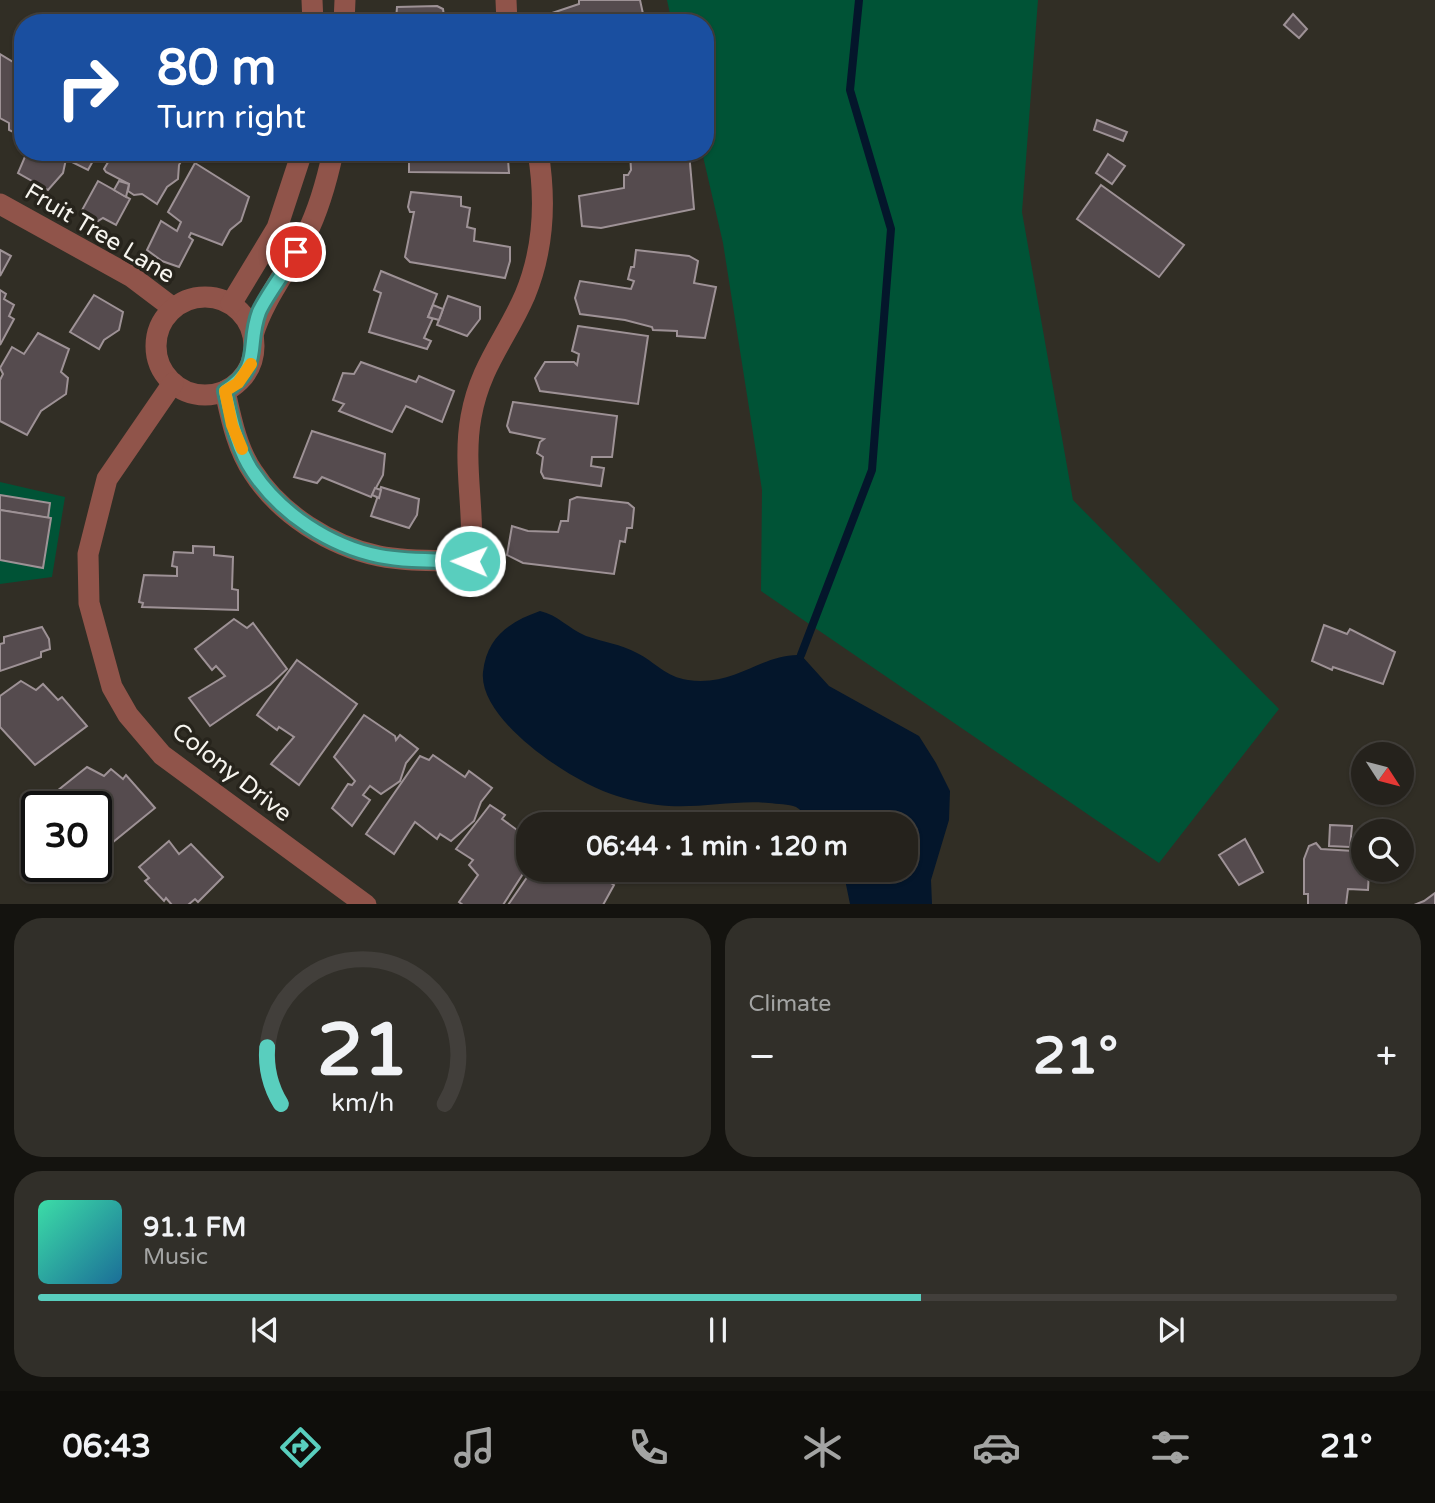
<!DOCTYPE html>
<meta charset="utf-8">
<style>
:root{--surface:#25221c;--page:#312f29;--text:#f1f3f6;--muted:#a3a4a3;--line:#423f3b;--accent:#59cebe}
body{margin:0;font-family:"Varela Round",sans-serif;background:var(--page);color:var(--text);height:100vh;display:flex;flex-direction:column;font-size:26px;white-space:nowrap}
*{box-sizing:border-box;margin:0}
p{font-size:23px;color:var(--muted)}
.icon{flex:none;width:38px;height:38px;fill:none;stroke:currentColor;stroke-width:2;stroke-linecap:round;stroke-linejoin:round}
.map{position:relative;height:904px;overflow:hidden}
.drawer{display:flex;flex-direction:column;gap:14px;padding:14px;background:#14130f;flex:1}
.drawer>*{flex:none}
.top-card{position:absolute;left:14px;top:14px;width:700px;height:147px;border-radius:28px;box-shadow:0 2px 5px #0004,0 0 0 2px var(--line);background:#1a4fa0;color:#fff;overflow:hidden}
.needle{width:46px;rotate:126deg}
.tools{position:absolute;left:1351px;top:742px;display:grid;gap:14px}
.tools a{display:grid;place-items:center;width:63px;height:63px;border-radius:50%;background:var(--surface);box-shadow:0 2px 5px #0004,0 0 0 2px var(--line);font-size:35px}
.speed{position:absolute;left:21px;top:791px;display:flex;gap:14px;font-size:35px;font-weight:700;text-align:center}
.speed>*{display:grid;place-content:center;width:91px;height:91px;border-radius:50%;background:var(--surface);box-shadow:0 2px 5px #0004,0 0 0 2px var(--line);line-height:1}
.speed .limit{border:4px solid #111;border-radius:10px;background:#fff;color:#111}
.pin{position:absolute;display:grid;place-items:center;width:60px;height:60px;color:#fff;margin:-30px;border:4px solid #fff;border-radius:50%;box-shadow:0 2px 7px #0007}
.me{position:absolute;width:77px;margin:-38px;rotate:271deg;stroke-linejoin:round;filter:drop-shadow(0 0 5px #0008)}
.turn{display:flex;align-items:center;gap:24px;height:147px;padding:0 28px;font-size:32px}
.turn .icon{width:91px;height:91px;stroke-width:2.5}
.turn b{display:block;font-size:49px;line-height:60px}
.big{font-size:52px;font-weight:700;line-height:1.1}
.drawer .widget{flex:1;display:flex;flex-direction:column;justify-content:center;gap:10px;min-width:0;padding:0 24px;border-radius:28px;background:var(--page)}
.drawer .dial{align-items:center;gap:0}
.dial svg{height:182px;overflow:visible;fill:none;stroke:var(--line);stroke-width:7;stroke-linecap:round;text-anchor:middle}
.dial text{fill:var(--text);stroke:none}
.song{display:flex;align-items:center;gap:21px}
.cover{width:84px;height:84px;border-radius:10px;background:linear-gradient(135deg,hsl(160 70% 55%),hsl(200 70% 35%))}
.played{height:7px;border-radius:4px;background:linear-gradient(90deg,var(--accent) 65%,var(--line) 65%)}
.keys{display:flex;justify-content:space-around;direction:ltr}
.heat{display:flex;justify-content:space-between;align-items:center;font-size:38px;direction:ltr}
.drawer .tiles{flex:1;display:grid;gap:14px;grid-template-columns:1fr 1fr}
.widget:last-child{grid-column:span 2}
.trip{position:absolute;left:516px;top:812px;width:402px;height:70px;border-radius:28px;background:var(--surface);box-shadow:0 2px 5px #0004,0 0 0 2px var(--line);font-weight:700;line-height:70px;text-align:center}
.dock{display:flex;height:112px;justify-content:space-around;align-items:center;background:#0f0e0b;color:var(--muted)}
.dock .icon{width:49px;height:49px}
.dock .current{color:var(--accent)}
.dock b{font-size:32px;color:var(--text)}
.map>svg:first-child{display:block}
.green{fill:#005336}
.water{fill:#04162b}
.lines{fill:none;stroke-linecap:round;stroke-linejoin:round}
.stream{stroke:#04162b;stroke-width:8}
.building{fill:#554b4e;stroke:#9e9296;stroke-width:2}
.minor{stroke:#90544a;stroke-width:21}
.route-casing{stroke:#3a867c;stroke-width:18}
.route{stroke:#59cebe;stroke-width:12}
.slow{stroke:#f59e0b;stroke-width:12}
.labels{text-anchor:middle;stroke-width:7;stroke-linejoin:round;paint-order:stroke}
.street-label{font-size:24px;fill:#f6f4ee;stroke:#27241c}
</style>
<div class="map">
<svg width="1435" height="905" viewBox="0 0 1435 905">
<rect width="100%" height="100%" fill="#312e25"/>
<!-- green -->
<g class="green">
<polygon points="667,0 1038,0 1022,212 1073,500 1279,709 1159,863 761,591 762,490 723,243 702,152 705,152 705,23 672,23"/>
<polygon points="0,482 65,497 52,577 0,584"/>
</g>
<!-- water -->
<path class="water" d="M540,611C558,615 569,629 586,636C603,642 621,644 637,653C655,662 666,677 688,680C735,687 762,653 801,655L829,686L919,736L936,763L950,791L949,820L931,880L932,904H850L843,870H906V824C889,824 828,829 817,823C809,820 803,811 796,807C789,804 777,804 769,803C736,800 702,808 669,806C652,805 632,801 617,796C575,784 478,721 483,672C487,637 509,622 540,611Z"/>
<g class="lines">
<!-- stream -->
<polyline class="stream" points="801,655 872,470 891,229 850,90 859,0"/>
</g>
<!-- building -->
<g class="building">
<polygon points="579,0 640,0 645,23 548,23 549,14 579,4"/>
<polygon points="437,6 443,9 445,23 385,23 396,20 397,7"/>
<polygon points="1293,14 1307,29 1299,38 1284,25"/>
<polygon points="0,54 23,68 23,137 9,130 9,123 0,118"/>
<polygon points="1097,120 1127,132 1123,141 1094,130"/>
<polygon points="27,152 102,152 94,159 88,170 66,159 63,173 48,190 18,173"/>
<polygon points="114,152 181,152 185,154 179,165 178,179 167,187 157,204 142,194 134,195 128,191 129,184 106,172 104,169"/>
<polygon points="409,152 510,152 511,159 508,159 509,173 409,172"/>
<polygon points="630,152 689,152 694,209 601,228 582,226 579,196 624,188 624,175 628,175 631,170"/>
<polygon points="1108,154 1125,166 1112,184 1096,173"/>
<polygon points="195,163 249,197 241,221 230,230 222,245 191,233 189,237 193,240 179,267 162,261 147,250 161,221 177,231 181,222 168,212"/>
<polygon points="98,181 130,199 116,225 103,218 98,221 81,212"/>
<polygon points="119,181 129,184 126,197 114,190"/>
<polygon points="1101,185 1184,245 1159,277 1077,219"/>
<polygon points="411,192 461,197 461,206 470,208 467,227 475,229 474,241 510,247 510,261 505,278 410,262 405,257 414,212 410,212 408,207"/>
<polygon points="0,250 11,256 0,276"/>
<polygon points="636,250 689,256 698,261 694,283 716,287 705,338 677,336 677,331 653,330 652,327 625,320 580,314 575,298 580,281 631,289 634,281 628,279 631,267 634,267"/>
<polygon points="381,271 437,294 428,317 433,318 424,338 431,341 427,349 369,332 381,293 374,290"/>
<polygon points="0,290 6,294 4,299 14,305 9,316 14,319 0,345"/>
<polygon points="94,295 123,312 119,330 104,340 99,349 70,332"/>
<polygon points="448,296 480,307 480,319 467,336 437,325"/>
<polygon points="433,305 443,309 439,320 428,317"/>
<polygon points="578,326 648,336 638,404 540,391 535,378 545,362 574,362 577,365 579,354 572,351"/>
<polygon points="38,333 69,349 61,372 68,378 66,394 41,411 27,435 0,421 0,380 3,374 0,368 12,347 24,354"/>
<polygon points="361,362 416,382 419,376 454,391 442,422 406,406 392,432 339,411 344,404 333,400 343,373 354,374"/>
<polygon points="513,402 617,416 612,457 592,457 591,466 604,468 601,486 544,478 541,472 543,457 537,453 540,442 544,439 510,432 507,426"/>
<polygon points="312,431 385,454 383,475 371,497 322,477 317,483 294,477"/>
<polygon points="381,487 419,499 417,515 409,528 371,516"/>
<polygon points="375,488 381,490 379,498 372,495"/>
<polygon points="0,495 50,503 48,518 0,510"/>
<polygon points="577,497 628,503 634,508 632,528 627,528 625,542 620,541 614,574 523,563 507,555 512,526 528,531 558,532 561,521 568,521 570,500"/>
<polygon points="0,510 51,518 43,568 0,560"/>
<polygon points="193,546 214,547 214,555 233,557 232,589 238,590 238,610 142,607 143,603 139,602 144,575 177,576 177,567 172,566 174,552 193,553"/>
<polygon points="234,619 247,628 253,623 287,669 270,685 210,726 189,698 225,676 216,666 212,670 195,649"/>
<polygon points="1324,625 1347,634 1350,629 1395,652 1383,684 1333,667 1332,670 1312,661"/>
<polygon points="42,627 49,639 50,649 41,652 41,657 0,671 0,644 4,643 4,637"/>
<polygon points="297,660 357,704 299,785 271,764 294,737 279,727 277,730 257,715"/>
<polygon points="21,681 36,690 43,684 58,700 62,697 87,726 35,765 0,727 0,696"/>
<polygon points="364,715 395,736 396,740 400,735 418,749 406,763 400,781 381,794 370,786 363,795 370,800 352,826 332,808 348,784 352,785 355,781 334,757"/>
<polygon points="433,755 465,777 469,771 492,788 481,802 474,821 451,841 440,834 437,839 415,822 394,854 366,834 420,756 429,760"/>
<polygon points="87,767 104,776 111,769 123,779 126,775 155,808 102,851 96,844 96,807 66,807 57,791"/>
<polygon points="490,805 505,815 502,819 528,838 528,866 503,905 463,905 459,902 478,875 469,865 473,860 456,849"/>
<polygon points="530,820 536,824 528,824 528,838 520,832"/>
<polygon points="1330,825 1352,826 1350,847 1329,846"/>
<polygon points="1245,839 1263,872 1239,885 1219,855"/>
<polygon points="169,841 179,854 191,844 223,877 198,902 195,899 188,905 172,905 166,898 164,901 145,881 149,878 139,867"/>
<polygon points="1316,843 1321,849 1354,851 1354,854 1363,856 1363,870 1369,870 1368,890 1348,889 1346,905 1308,905 1308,894 1304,894 1304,859 1309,846"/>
<polygon points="532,870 589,870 614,885 603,905 508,905"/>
<polygon points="1435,893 1435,905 1414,905 1424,901"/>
</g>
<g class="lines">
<!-- minor -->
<g class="minor">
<polyline points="312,0 313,23"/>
<polyline points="506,0 507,23"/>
<polyline points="344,23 345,0"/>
<polyline points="0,204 132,277 173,308"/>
<circle cx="205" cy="346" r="49"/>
<polyline points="231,304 277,228 302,152"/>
<path d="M253,335C264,298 289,269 306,235C319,209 327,180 333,152"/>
<polyline points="173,383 107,479 88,554 89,603 112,687 128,715 162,755 366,905"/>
<path d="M225,391C231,418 237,449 253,472C280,514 330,546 379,556C409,562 441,560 470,561C476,513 462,466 471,417C480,366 506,339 525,295C544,249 546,200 538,152"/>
</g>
</g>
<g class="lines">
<defs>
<path id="route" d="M296,252C287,269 266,296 259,312C246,346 263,367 225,391C231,418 237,449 253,472C281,514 330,546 379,556C409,562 441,560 470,561"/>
</defs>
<!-- route casing -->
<use href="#route" class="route-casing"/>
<!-- route -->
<use href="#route" class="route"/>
<!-- slow -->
<polyline class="slow" points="242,449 232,425 225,391 238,383 251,364"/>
</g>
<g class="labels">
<!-- street labels -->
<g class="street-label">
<text transform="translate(100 233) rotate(31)" y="8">Fruit Tree Lane</text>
<text transform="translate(232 772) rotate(38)" y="8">Colony Drive</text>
</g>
</g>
</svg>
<div class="tools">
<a><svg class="needle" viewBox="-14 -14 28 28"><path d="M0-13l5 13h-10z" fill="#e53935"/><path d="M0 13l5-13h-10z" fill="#a3a4a3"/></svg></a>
<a><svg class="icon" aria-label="search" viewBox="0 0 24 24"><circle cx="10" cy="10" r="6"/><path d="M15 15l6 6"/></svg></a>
</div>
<div class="speed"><div class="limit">30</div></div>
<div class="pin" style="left:296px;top:252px;background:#d93025"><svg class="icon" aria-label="arrive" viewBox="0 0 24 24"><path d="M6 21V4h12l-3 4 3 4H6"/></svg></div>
<svg class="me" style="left:470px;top:561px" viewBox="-20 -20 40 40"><circle r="17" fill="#59cebe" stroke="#fff" stroke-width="3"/><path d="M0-11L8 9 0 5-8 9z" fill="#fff"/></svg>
<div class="trip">06:44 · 1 min · 120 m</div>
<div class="top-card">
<div class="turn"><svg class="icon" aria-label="right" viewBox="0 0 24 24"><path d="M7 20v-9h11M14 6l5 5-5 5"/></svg><div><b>80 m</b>Turn right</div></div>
</div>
</div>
<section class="drawer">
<div class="tiles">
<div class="widget dial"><svg viewBox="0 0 100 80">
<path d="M14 69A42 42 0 1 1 86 69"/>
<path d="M14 69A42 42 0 0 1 8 44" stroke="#59cebe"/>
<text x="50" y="56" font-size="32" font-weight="700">21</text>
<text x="50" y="72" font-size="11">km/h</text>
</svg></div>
<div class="widget"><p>Climate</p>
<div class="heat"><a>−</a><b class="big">21°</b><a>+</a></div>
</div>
<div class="widget">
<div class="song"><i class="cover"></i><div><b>91.1 FM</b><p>Music</p></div></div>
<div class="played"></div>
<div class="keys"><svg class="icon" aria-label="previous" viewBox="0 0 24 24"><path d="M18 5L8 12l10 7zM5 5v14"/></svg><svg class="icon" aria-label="pause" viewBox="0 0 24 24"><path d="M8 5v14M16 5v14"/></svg><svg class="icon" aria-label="next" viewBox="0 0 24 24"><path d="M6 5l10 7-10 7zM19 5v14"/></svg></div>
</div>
</div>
</section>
<nav class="dock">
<b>06:43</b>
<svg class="icon current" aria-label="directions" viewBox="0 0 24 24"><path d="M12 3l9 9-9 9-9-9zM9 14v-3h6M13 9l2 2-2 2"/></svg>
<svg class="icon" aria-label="music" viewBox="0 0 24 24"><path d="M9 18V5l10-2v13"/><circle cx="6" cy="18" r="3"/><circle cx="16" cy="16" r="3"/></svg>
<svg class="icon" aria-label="phone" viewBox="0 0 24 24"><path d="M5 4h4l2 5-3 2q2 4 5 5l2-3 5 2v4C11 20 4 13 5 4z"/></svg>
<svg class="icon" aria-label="climate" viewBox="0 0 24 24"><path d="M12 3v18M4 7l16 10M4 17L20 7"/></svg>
<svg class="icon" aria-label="car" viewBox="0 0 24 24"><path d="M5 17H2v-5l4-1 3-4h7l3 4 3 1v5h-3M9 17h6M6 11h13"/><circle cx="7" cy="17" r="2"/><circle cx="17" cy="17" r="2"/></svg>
<svg class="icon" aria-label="filters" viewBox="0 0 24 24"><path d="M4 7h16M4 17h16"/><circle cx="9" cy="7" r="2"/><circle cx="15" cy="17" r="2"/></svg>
<b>21°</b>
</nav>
